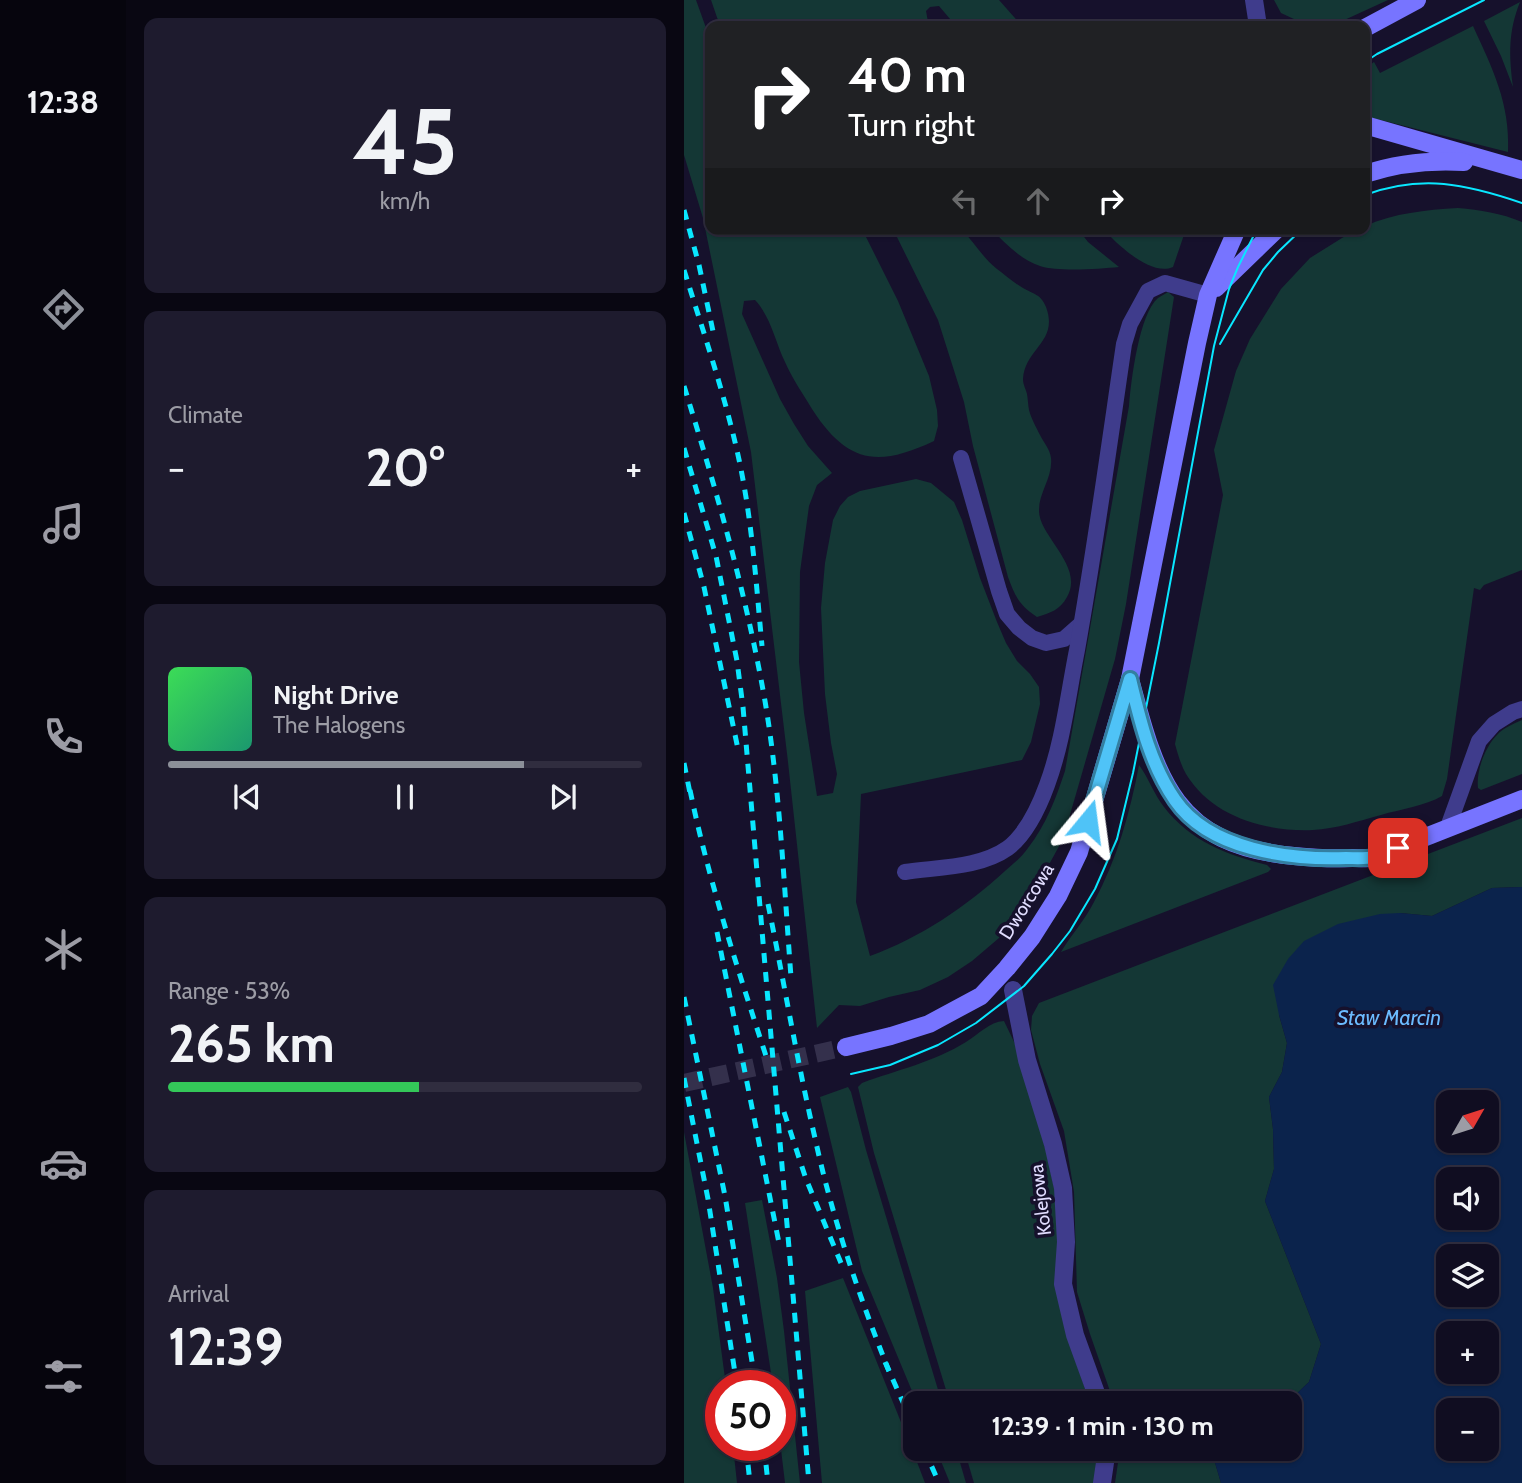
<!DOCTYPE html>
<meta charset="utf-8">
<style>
:root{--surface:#100d21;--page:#1e1b2e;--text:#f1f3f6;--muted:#9c9ca5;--line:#302d3f;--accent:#8c9099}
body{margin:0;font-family:Cabin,sans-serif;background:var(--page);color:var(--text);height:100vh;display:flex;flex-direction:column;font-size:26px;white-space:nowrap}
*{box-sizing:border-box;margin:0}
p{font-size:23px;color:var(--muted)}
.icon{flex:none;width:38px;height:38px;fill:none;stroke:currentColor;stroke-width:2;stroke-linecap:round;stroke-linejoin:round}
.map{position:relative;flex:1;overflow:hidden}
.side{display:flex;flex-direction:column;gap:18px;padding:18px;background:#090712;width:558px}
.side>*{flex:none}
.banner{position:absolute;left:21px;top:21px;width:665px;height:214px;border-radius:14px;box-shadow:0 2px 5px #0004,0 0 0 2px var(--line);background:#202124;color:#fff;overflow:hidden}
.needle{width:46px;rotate:51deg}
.buttons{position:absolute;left:752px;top:1090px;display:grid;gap:14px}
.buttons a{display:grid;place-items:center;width:63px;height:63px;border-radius:14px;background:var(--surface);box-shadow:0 2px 5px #0004,0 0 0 2px var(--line);font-size:35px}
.speed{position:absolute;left:21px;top:1370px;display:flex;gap:14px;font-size:35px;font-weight:700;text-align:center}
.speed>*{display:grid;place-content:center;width:91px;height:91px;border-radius:50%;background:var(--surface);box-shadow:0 2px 5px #0004,0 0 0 2px var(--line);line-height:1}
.speed .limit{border:10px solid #d22;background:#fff;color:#111}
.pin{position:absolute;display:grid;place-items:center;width:60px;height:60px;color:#fff;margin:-30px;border-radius:14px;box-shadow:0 4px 10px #0006}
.me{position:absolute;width:77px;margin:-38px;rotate:16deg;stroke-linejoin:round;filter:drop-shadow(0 0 5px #0008)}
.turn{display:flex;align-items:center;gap:24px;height:147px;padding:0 28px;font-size:32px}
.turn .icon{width:91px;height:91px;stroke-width:2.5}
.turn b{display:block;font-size:49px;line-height:60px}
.lanes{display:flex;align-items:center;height:66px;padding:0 28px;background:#0003;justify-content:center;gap:35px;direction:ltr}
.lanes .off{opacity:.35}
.big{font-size:52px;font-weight:800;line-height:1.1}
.side .card{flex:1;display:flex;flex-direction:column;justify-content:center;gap:10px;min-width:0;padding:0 24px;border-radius:14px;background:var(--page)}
.side .dial{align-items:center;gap:0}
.dial b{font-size:91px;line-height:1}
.song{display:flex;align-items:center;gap:21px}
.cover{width:84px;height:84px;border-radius:10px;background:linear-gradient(135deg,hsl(130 70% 55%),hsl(160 70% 35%))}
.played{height:7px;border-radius:4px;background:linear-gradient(90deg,var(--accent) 75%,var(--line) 75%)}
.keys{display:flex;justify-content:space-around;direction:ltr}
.heat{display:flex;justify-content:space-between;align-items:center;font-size:38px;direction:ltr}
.charge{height:10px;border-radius:5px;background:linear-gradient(90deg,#34c759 53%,var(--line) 0)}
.trip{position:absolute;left:219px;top:1391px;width:399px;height:70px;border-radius:14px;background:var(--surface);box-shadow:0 2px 5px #0004,0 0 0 2px var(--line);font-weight:800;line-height:70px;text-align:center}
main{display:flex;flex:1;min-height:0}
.tabs{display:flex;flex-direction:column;width:126px;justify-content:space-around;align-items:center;background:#06050d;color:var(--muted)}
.tabs .icon{width:49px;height:49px}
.tabs .active{color:var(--accent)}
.tabs b{font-size:32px;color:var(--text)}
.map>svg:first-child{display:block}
.green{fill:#143735}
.water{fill:#0b234c;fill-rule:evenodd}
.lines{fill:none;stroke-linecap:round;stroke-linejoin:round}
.secondary-tunnel{stroke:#34304c;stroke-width:18;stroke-dasharray:18 9;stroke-linecap:butt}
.lane{stroke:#3f3c8c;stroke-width:16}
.street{stroke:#3f3c8c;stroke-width:18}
.secondary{stroke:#7774ff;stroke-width:18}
.tram{stroke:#09e7ff;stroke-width:2}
.rail{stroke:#09e7ff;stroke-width:5;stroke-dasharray:10 9;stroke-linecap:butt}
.route-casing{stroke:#337fa1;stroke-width:18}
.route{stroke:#4fc3f7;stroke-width:12}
.labels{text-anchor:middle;stroke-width:7;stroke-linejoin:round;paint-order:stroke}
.street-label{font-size:19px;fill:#e1ddff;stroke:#16112c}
.water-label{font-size:21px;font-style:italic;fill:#6bbbff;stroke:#16112c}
</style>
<main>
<nav class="tabs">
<b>12:38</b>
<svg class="icon active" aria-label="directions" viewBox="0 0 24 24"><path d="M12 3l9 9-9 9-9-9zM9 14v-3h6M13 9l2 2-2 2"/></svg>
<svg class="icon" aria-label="music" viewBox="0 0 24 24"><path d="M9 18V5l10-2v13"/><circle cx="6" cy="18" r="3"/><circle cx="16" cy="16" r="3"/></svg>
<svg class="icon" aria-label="phone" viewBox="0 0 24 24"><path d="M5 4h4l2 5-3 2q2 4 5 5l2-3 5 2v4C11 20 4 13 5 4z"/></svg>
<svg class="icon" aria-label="climate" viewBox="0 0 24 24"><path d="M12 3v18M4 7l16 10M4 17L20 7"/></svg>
<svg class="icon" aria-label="car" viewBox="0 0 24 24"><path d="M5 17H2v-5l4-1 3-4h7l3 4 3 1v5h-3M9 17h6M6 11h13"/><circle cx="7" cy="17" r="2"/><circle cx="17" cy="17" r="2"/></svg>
<svg class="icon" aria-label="filters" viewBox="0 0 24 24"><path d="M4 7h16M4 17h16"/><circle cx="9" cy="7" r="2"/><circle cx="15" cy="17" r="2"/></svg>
</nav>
<section class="side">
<div class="card dial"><b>45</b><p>km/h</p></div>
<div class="card"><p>Climate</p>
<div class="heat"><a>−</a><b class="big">20°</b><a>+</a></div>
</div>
<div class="card">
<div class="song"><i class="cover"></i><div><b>Night Drive</b><p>The Halogens</p></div></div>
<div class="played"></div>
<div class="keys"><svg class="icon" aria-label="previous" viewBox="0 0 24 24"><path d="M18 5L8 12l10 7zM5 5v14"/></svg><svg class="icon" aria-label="pause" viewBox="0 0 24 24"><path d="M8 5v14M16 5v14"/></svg><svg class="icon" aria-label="next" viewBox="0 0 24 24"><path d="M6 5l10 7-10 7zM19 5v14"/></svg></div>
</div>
<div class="card"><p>Range · 53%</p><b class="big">265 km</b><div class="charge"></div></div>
<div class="card"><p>Arrival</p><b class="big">12:39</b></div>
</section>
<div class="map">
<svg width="838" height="1483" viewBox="0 0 838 1483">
<rect width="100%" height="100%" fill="#16112c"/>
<!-- green -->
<g class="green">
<path d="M0,0H12L26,39V229H178L214,301L245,376L253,410L254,426L250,441C193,468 163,463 128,409C119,394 108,378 101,362C91,341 87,317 71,300L60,301L58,314L96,399L110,424L124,446L148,473L133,485L125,506L116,572L115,662L120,713L133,796L149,793L153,774L147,743L141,694L137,608L141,563L149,520L156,506L164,497L176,491L232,479L247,483L270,502L278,520L296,578L313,622L322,643L333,661L346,674L355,687L356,704L347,742L338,760L177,794L172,902L186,956C236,938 283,906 321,871C329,864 338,857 344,848C362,825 372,798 381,771L445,406C447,381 455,314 474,298C477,296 481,294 484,292L490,297L442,604L431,659L379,839L362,870L315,938L288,961L264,977L236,990L205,997L176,1006L155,1005L133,1028L104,762L67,452L19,218L0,155Z"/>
<polygon points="27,0 315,0 338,26 272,26 255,6 246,7 242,11 244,22 248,26 36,26"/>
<polygon points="590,0 704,0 656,22 639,24 612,20 597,13"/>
<path d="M836,2C824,32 825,55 829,87L817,56L800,21Z"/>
<path d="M789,26C809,70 826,103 824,152L681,116V69L690,62L696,73Z"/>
<path d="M774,208C796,210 817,213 838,222V570L800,585L796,590L790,588L763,779L758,796C741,806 717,809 697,815C675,821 651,829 629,830C582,832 528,817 502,774C497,765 494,755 491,744L539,495L530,450L552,371L566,339L597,289L626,258L666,233L674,229H681V226C711,213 741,210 774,208Z"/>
<path d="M209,229H277C290,242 299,258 313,269C321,275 330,283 339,288C349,294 357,294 362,307C375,342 341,348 339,379C339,385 342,389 343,394C344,400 344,405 345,410C347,418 352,427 356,435C360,443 366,449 367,458C369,477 355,492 355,510C354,536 401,566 383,597C376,610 366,613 353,617C335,605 331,596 324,577L289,446L280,402L254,320Z"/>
<path d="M307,229H394L404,242L435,267C415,269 374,272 356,266C337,260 321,243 307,229Z"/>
<path d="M419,229H502L489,267C467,277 433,244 419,229Z"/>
<path d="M838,720V774L797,790L794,788C792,771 801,747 813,735C819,728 829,724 838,720Z"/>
<path d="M455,765C464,777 470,794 480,807C506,841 543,855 583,865L587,869L584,872L377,952C387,935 401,920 410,902C433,859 446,813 455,765Z"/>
<polygon points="838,818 838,887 808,888 748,916 716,913 595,1015 603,1043 598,1072 585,1097 589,1129 590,1169 581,1201 637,1344 625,1382 604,1402 577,1396 547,1395 541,1403 429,1403 427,1394 406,1334 393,1292 390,1192 380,1131 356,1064 347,1030 348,1016 355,1003"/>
<path d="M320,1021L333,1048L362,1151L373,1201V1255L383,1336L406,1403H266L190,1153L174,1087L178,1083C213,1070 250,1062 282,1042C295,1034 305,1022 320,1021Z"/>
<polygon points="164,1087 167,1092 182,1150 258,1403 233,1403 178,1271 136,1097"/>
<polygon points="0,1132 29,1288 42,1386 37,1386 37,1446 49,1446 53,1483 0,1483"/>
<polygon points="78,1200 93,1278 100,1331 116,1483 101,1483 96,1441 96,1386 89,1386 61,1203"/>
<polygon points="159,1278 233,1462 241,1483 138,1483 121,1291"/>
<polygon points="252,1449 272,1449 282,1483 266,1483"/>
<polygon points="280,1449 415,1449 412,1483 290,1483"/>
<polygon points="436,1449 527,1449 537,1483 431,1483"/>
</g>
<!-- water -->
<path class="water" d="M838,887V1483H537L527,1449H606V1404L541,1403L547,1395L577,1396L604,1402L625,1382L637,1344L581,1201L590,1169L589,1129L585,1097L598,1072L603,1043L595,1015L589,985L604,959L620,941L654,924L696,914L716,913L748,916L808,888ZM765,1102H803V1141H765ZM765,1180H803V1218H765ZM765,1256H803V1295H765ZM765,1334H803V1372H765ZM803,1410V1449H765V1410Z"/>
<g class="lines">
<!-- secondary-tunnel -->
<polyline class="secondary-tunnel" points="0,1083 162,1047"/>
<!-- lane -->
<g class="lane">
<polyline points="277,458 315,591 323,614 335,628 348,638 362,643 380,639 397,624"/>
<polyline points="764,827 795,741 810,724 829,712 838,709"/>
<path d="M221,872C254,867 296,868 324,848C342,834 355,807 363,785C379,742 384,695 393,650C411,549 425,446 440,344L446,324L464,291L481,283L524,295"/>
</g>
<!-- street -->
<g class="street">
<polyline points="570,0 574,26"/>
<polyline points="329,990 343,1060 369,1144 379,1188 382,1242 379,1284 391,1335 416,1404"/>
<polyline points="418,1483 423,1449"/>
</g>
<!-- secondary -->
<g class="secondary">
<polyline points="681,28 733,0"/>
<polyline points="681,125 838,170"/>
<path d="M681,174C714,163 746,160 780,162"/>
<polyline points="532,288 593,229"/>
<path d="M446,679C473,781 491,845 610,856C630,858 649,859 668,858C675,858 683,859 690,857C706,853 723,844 739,838C772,825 805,812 838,799"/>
<polyline points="162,1047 207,1036 245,1024 297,996 323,968 348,937 374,896 395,852 446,679 513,343 524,295 553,229"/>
</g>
<!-- tram -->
<g class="tram">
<polyline points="681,62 693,54 800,0"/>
<path d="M681,195C738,174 782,184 838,203"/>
<polyline points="536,344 579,270 594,252 618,229"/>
<polyline points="167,1074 206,1065 254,1045 292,1023 340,986 368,954 386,931 411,889 433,839 449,773 475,643 530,346 545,289 554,267 573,229"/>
</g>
<!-- rail -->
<g class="rail">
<polyline points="0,210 15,265 30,336"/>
<path d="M0,270C19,331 40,392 54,455C68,518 72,582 78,646"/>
<path d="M0,386C32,489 62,593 81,701C96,790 100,886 107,977"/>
<polyline points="0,448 32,556 53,661 59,707 125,1483"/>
<polyline points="0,513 20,587 54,749"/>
<polyline points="0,763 7,798"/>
<path d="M6,790C25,882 54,970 83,1059"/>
<path d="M84,904C100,982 113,1061 131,1138C148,1217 175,1296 205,1371"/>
<polyline points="33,932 96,1248"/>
<polyline points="0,997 41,1196 72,1386"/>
<polyline points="0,1078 24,1199 53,1386"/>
<polyline points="100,1112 122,1179 157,1263"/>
<polyline points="201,1362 231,1429"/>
<polyline points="62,1446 66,1483"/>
<polyline points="80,1446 84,1483"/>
<polyline points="240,1449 255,1483"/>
</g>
</g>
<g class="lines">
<defs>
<path id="route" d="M404,821L446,679C456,720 466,764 491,800C525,850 606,860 662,858C671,858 681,859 689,857C697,856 706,851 714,848"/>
</defs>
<!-- route casing -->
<use href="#route" class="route-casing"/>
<!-- route -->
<use href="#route" class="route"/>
</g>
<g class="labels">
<!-- street labels -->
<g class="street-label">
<text transform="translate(342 901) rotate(-58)" y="7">Dworcowa</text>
<text transform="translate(356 1200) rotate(-97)" y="7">Kolejowa</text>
</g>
<!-- water labels -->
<g class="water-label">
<text x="705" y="1025">Staw Marcin</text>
</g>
</g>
</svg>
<div class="buttons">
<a><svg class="needle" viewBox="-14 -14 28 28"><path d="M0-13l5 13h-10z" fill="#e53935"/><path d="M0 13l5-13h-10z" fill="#9c9ca5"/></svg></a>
<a><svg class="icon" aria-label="sound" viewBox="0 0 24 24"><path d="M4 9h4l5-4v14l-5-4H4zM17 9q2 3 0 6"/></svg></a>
<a><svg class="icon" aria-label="layers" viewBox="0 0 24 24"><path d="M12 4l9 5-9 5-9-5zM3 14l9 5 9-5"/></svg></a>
<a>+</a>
<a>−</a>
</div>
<div class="speed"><div class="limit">50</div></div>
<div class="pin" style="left:714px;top:848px;background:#d93025"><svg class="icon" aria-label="arrive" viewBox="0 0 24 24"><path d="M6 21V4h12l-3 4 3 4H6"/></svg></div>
<svg class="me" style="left:404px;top:821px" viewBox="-20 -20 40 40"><path d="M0-17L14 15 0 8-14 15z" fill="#4fc3f7" stroke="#fff" stroke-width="4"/></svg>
<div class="trip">12:39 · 1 min · 130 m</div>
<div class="banner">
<div class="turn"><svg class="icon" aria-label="right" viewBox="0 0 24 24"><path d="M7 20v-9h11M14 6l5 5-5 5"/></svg><div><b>40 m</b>Turn right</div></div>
<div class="lanes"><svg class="icon off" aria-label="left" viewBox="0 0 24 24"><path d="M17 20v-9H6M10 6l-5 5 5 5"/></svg><svg class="icon off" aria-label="ahead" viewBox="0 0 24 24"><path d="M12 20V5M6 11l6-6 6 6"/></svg><svg class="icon" aria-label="right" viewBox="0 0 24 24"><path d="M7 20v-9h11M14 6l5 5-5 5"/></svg></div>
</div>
</div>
</main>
